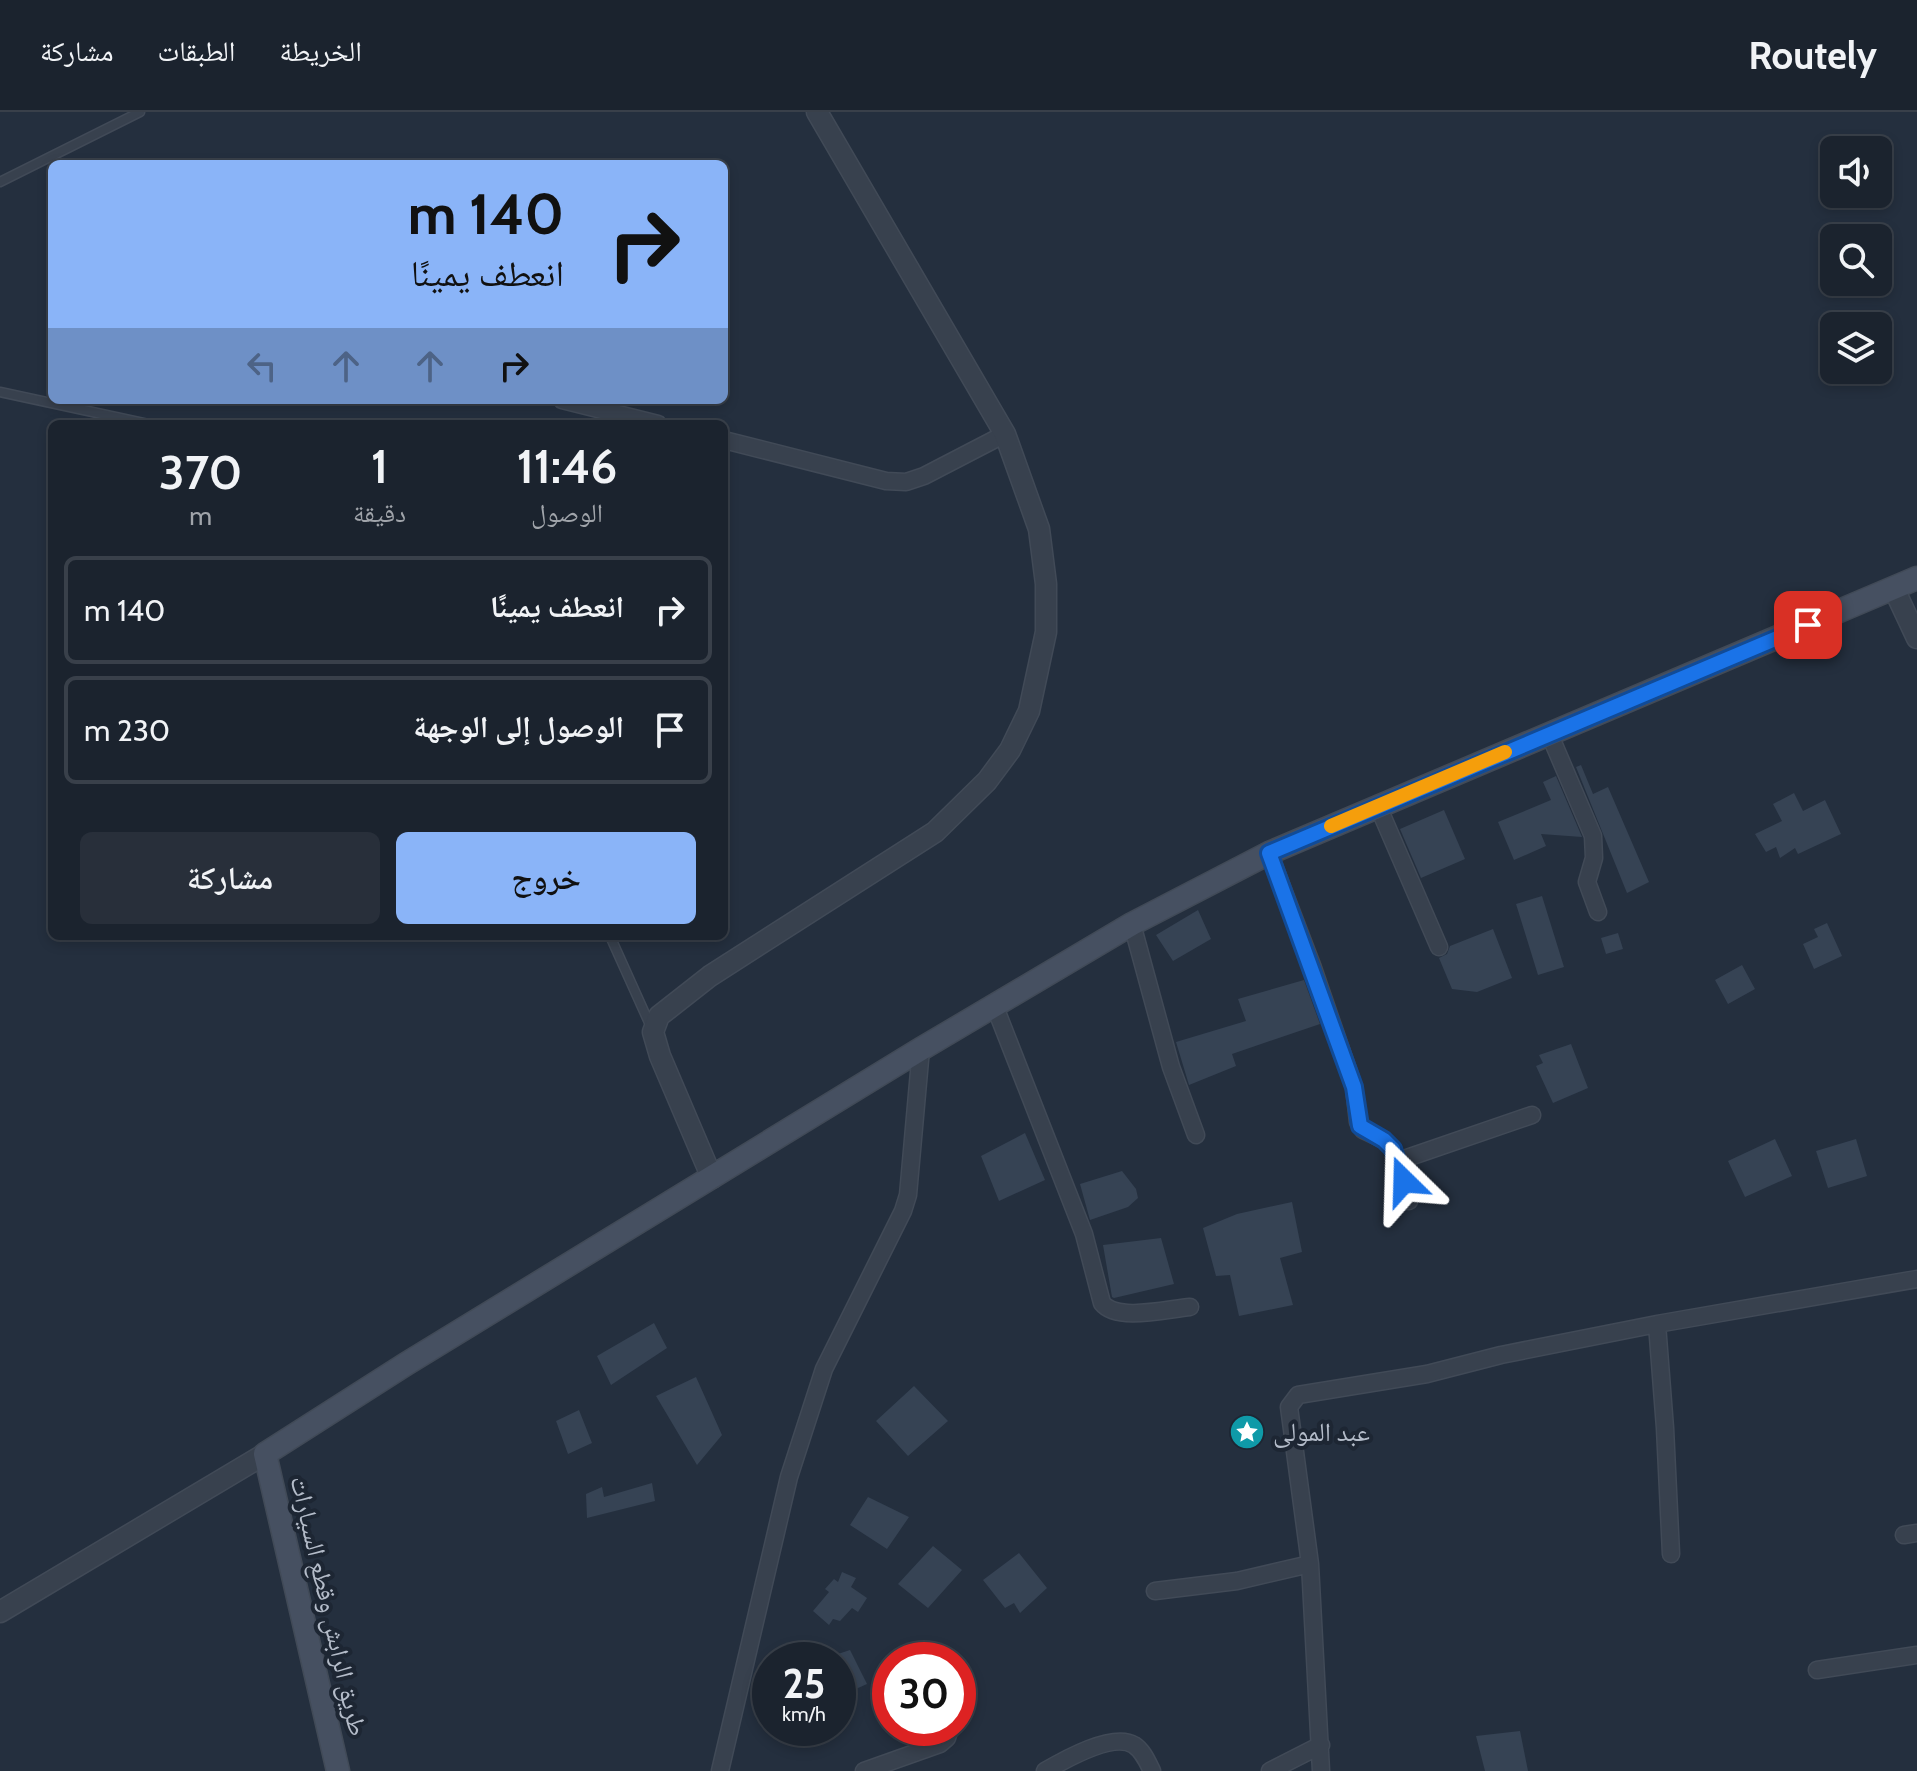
<!DOCTYPE html>
<html lang="ar">
<meta charset="utf-8">
<style>
body{margin:0;font-family:Cabin,"Noto Naskh Arabic",sans-serif;background:#282f3a;color:#f1f3f6;direction:rtl;height:100vh;display:flex;flex-direction:column;font-size:30px;white-space:nowrap}
*{box-sizing:border-box;margin:0}
p{font-size:26px;color:#a0a4aa}
.icon{flex:none;width:44px;height:44px;fill:none;stroke:currentColor;stroke-width:2;stroke-linecap:round;stroke-linejoin:round}
.map{position:relative;flex:1;overflow:hidden;direction:ltr}
.drawer{position:absolute;left:48px;top:308px;width:680px;height:520px;display:flex;flex-direction:column;background:#1b232e;border-radius:12px;box-shadow:0 4px 12px #0003,0 0 0 2px #39404a;direction:rtl}
.drawer>*{flex:none}
.banner{position:absolute;left:48px;top:48px;width:680px;height:244px;border-radius:12px;box-shadow:0 4px 12px #0003,0 0 0 2px #39404a;direction:rtl;background:#8ab4f8;color:#111;overflow:hidden}
.tools{position:absolute;left:1820px;top:24px;display:grid;gap:16px}
.tools a{display:grid;place-items:center;width:72px;height:72px;border-radius:12px;background:#1b232e;box-shadow:0 4px 12px #0003,0 0 0 2px #39404a;font-size:40px}
.speed{position:absolute;left:752px;top:1530px;display:flex;gap:16px;font-size:40px;font-weight:700;text-align:center}
.speed>*{display:grid;place-content:center;width:104px;height:104px;border-radius:50%;background:#1b232e;box-shadow:0 4px 12px #0003,0 0 0 2px #39404a;line-height:1}
.speed small{font-size:20px;font-weight:400}
.speed .limit{border:12px solid #d22;background:#fff;color:#111}
.pin{position:absolute;display:grid;place-items:center;width:68px;height:68px;color:#fff;margin:-34px;border-radius:16px;box-shadow:0 4px 12px #0006}
.me{position:absolute;width:88px;margin:-44px;rotate:338deg;stroke-linejoin:round;filter:drop-shadow(0 0 6px #0008)}
.turn{display:flex;align-items:center;gap:28px;height:168px;padding:0 32px;font-size:36px}
.turn .icon{width:104px;height:104px;stroke-width:2.5}
.turn b{display:block;font-size:56px;line-height:68px}
.lanes{display:flex;align-items:center;height:76px;padding:0 32px;background:#0003;justify-content:center;gap:40px;direction:ltr}
.lanes .off{opacity:.35}
.eta{display:flex;justify-content:space-evenly;align-items:center;height:136px;text-align:center}
.eta b{font-size:48px;font-weight:600;line-height:56px}
.action{display:flex;gap:16px;margin-top:auto;padding:16px 32px}
.action a{flex:1;height:92px;border-radius:12px;background:#8ab4f8;color:#111;font-size:32px;font-weight:600;line-height:92px;text-align:center}
.action a+a{background:#282f3a;color:#f1f3f6}
ul{padding:0;list-style:none}
li{display:flex;align-items:center;gap:24px;height:108px;margin:0 16px 12px;padding:0 16px;border:4px solid #39404a;border-radius:12px}
li div{flex:1}
li b{display:block;font-size:30px}
li em{font-style:normal}
header{display:flex;align-items:center;gap:48px;box-sizing:border-box;height:112px;padding:0 40px;background:#1b232e;border-bottom:2px solid #39404a}
header strong{font-size:38px}
nav{display:flex;gap:44px;margin-inline-start:auto;font-size:28px}
.map>svg:first-child{display:block}
.building{fill:#364354}
.lines{fill:none;stroke-linecap:round;stroke-linejoin:round}
.service-casing{stroke:#414a57;stroke-width:11}
.minor-casing{stroke:#414a57;stroke-width:19}
.tertiary-casing{stroke:#414a57;stroke-width:23}
.secondary-casing{stroke:#414a57;stroke-width:25}
.service{stroke:#38414e;stroke-width:8}
.minor{stroke:#38414e;stroke-width:16}
.tertiary{stroke:#38414e;stroke-width:20}
.secondary{stroke:#465061;stroke-width:22}
.route-casing{stroke:#114b97;stroke-width:20}
.route{stroke:#1a73e8;stroke-width:14}
.slow{stroke:#f59e0b;stroke-width:14}
.labels{text-anchor:middle;dominant-baseline:central;stroke-width:8;stroke-linejoin:round;paint-order:stroke}
.poi-label{font-size:26px;fill:#b4bcc9;stroke:#1d2633;text-anchor:start}
.street-label{font-size:26px;fill:#b4bcc9;stroke:#1d2633}
</style>
<header>
<strong>Routely</strong>
<nav><a>الخريطة</a><a>الطبقات</a><a>مشاركة</a></nav>
</header>
<div class="map">
<svg width="1917" height="1659" viewBox="0 0 1917 1659">
<rect width="100%" height="100%" fill="#242f3e"/>
<path class="building" d="M1581 653 1593 682 1608 675 1649 770 1627 781 1576 655Z
M1556 664 1582 725 1541 722 1546 734 1514 748 1498 710 1551 688 1543 670Z
M1794 681 1803 699 1825 688 1841 722 1798 742 1795 736 1780 746 1776 735 1766 740 1755 722 1782 709 1773 692Z
M1444 698 1465 747 1421 766 1400 717Z
M1542 784 1564 855 1538 863 1516 792Z
M1198 798 1211 827 1173 849 1156 823Z
M1827 811 1842 844 1814 857 1803 832 1818 825 1814 817Z
M1493 817 1512 866 1477 880 1452 877 1439 846 1447 842 1450 834Z
M1618 821 1623 837 1606 842 1601 826Z
M1742 853 1755 877 1728 892 1715 868Z
M1304 868 1320 912 1232 942 1236 954 1189 973 1176 930 1246 909 1238 887Z
M1571 932 1588 976 1553 991 1536 954 1543 951 1539 943Z
M1025 1021 1045 1068 999 1089 981 1044Z
M1775 1027 1792 1064 1745 1085 1728 1049Z
M1856 1027 1867 1064 1828 1076 1816 1039Z
M1122 1059 1136 1077 1138 1086 1128 1095 1090 1108 1080 1072Z
M1292 1090 1302 1140 1280 1146 1293 1193 1239 1204 1230 1163 1216 1164 1203 1116 1237 1102Z
M1161 1126 1174 1172 1114 1186 1112 1185 1103 1133Z
M654 1211 667 1236 611 1273 597 1244Z
M696 1265 722 1323 697 1353 656 1284Z
M914 1274 948 1309 908 1344 876 1309Z
M579 1298 592 1331 568 1342 556 1309Z
M652 1371 655 1389 587 1406 586 1382 602 1375 604 1385Z
M868 1385 909 1405 887 1437 850 1413Z
M933 1434 962 1458 928 1496 898 1472Z
M1019 1441 1047 1476 1020 1501 1014 1491 1005 1496 983 1468Z
M842 1460 856 1466 851 1475 867 1486 858 1500 852 1496 840 1509 833 1507 829 1513 813 1499 829 1480 825 1477 834 1467 838 1470Z
M850 1538 867 1572 838 1585V1542Z
M1520 1619 1528 1659H1485L1476 1624Z"/>
<g class="lines">
<g class="service-casing">
<path id="service" d="M0 70 140 0
M0 280 148 312
M610 824 651 915"/>
</g>
<g class="minor-casing">
<path id="minor" d="M562 288 658 312
M724 328 886 369 906 370 924 364 1005 322
M1549 621 1593 724 1594 746 1587 770 1598 800
M1378 694 1439 835
M1269 741 1313 856 1354 975 1358 1010 1363 1018 1384 1028 1393 1037 1409 1089
M1132 812 1171 955 1196 1023
M995 895 1084 1122 1102 1191C1117 1210 1167 1197 1190 1195
M1398 1049 1532 1003
M1657 1212 1665 1316 1671 1442
M1904 1423 1917 1421
M1155 1479 1237 1469 1310 1452
M1817 1558 1917 1543
M720 1659 789 1365 824 1257 903 1099 908 1083 921 937
M864 1659 940 1632 947 1626 950 1616
M1045 1659C1064 1648 1113 1620 1134 1633 1143 1639 1147 1649 1152 1659
M1270 1659 1321 1633
M1321 1659 1310 1452 1289 1295 1298 1283 1427 1262 1501 1243 1657 1212 1917 1167"/>
</g>
<g class="tertiary-casing">
<path id="tertiary" d="M1894 477 1917 526
M712 1066 660 944 653 920 659 904 710 864 935 720 987 669 1010 638 1029 599 1046 520V472L1039 417 1005 322 817 0
M0 1500 265 1342"/>
</g>
<g class="secondary-casing">
<path id="secondary" d="M338 1659 265 1342 406 1252 921 937 1132 812 1269 741 1917 466"/>
</g>
<use href="#service" class="service"/>
<use href="#minor" class="minor"/>
<use href="#tertiary" class="tertiary"/>
<use href="#secondary" class="secondary"/>
</g>
<g class="lines">
<g class="route-casing">
<path id="route" d="M1404 1069 1393 1037 1384 1028 1360 1014 1354 975 1269 741 1808 513"/>
</g>
<use href="#route" class="route"/>
<path class="slow" d="M1331 714 1505 640"/>
</g>
<defs>
<g id="sight-disc" transform="scale(1.8)"><circle r="9.5" fill="#0f9aa8" stroke="#1d2633"/><path d="M0-6L1.8-2.2L6-1.7L2.9 1.2L3.7 5.4L0 3.3L-3.7 5.4L-2.9 1.2L-6-1.7L-1.8-2.2Z" fill="#fff"/></g>
</defs>
<g fill-rule="evenodd">
<use href="#sight-disc" x="1247" y="1320"/>
</g>
<g class="labels">
<g class="poi-label">
<text x="1273" y="1320">عبد المولى</text>
</g>
<g class="street-label">
<text transform="translate(329 1494) rotate(77)">طريق الرابش وقطع السيارات</text>
</g>
</g>
</svg>
<div class="tools">
<a><svg class="icon" aria-label="sound" viewBox="0 0 24 24"><path d="M4 9h4l5-4v14l-5-4H4zM17 9q2 3 0 6"/></svg></a>
<a><svg class="icon" aria-label="search" viewBox="0 0 24 24"><circle cx="10" cy="10" r="6"/><path d="M15 15l6 6"/></svg></a>
<a><svg class="icon" aria-label="layers" viewBox="0 0 24 24"><path d="M12 4l9 5-9 5-9-5zM3 14l9 5 9-5"/></svg></a>
</div>
<div class="speed"><div>25<small>km/h</small></div><div class="limit">30</div></div>
<div class="pin" style="left:1808px;top:513px;background:#d93025"><svg class="icon" aria-label="arrive" viewBox="0 0 24 24"><path d="M6 21V4h12l-3 4 3 4H6"/></svg></div>
<svg class="me" style="left:1404px;top:1069px" viewBox="-20 -20 40 40"><path d="M0-17L14 15 0 8-14 15z" fill="#1a73e8" stroke="#fff" stroke-width="4"/></svg>
<div class="banner">
<div class="turn"><svg class="icon" aria-label="right" viewBox="0 0 24 24"><path d="M7 20v-9h11M14 6l5 5-5 5"/></svg><div><b>140 m</b>انعطف يمينًا</div></div>
<div class="lanes"><svg class="icon off" aria-label="left" viewBox="0 0 24 24"><path d="M17 20v-9H6M10 6l-5 5 5 5"/></svg><svg class="icon off" aria-label="ahead" viewBox="0 0 24 24"><path d="M12 20V5M6 11l6-6 6 6"/></svg><svg class="icon off" aria-label="ahead" viewBox="0 0 24 24"><path d="M12 20V5M6 11l6-6 6 6"/></svg><svg class="icon" aria-label="right" viewBox="0 0 24 24"><path d="M7 20v-9h11M14 6l5 5-5 5"/></svg></div>
</div>
<section class="drawer">
<div class="eta">
<div><b>11:46</b><p>الوصول</p></div>
<div><b>1</b><p>دقيقة</p></div>
<div><b>370</b><p>m</p></div>
</div>
<ul>
<li><svg class="icon" aria-label="right" viewBox="0 0 24 24"><path d="M7 20v-9h11M14 6l5 5-5 5"/></svg><div><b>انعطف يمينًا</b></div><em>140 m</em></li>
<li><svg class="icon" aria-label="arrive" viewBox="0 0 24 24"><path d="M6 21V4h12l-3 4 3 4H6"/></svg><div><b>الوصول إلى الوجهة</b></div><em>230 m</em></li>
</ul>
<div class="action"><a>خروج</a><a>مشاركة</a></div>
</section>
</div>
